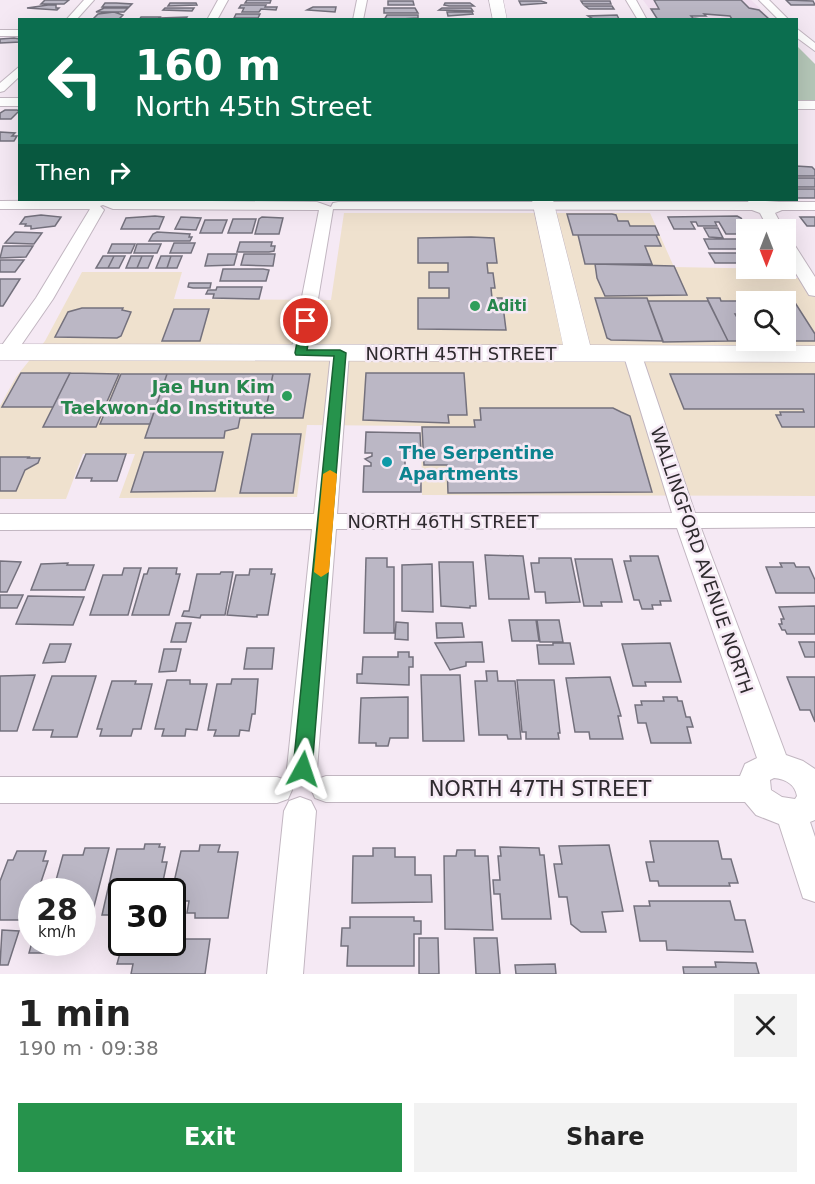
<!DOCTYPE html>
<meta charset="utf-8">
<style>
body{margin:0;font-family:"DejaVu Sans",sans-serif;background:#f2f2f2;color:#222;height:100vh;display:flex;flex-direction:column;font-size:22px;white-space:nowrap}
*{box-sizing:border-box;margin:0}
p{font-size:20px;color:#767676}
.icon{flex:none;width:33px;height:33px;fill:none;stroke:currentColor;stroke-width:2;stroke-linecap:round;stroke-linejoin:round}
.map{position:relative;height:974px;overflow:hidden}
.drawer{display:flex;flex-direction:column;background:#fff;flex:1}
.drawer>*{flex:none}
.banner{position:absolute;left:18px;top:18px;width:780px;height:183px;border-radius:0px;box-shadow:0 6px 24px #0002;background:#0b6e4f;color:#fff;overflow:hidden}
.needle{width:39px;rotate:180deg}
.buttons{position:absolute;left:736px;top:219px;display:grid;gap:12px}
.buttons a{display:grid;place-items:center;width:60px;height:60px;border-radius:0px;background:#fff;box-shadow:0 6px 24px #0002;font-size:30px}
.speed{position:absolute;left:18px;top:878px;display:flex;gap:12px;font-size:30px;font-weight:700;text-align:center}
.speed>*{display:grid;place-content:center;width:78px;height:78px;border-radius:50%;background:#fff;box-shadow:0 6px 24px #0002;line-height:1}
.speed small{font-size:15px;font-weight:400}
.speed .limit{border:3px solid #111;border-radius:9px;background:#fff;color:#111}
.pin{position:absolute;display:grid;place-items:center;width:51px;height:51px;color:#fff;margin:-26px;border:3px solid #fff;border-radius:50%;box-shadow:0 2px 6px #0007}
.me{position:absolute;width:66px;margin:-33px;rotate:5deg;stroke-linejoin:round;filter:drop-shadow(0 0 4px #0008)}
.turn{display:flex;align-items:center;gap:21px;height:126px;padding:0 18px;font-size:27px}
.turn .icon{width:78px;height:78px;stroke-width:2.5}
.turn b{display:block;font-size:42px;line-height:51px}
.then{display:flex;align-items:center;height:57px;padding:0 18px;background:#0003;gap:12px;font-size:22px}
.round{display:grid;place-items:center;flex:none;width:63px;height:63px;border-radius:0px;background:#f2f2f2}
.summary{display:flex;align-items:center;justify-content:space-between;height:102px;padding:0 18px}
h1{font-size:36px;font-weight:700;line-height:45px}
.action{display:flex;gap:12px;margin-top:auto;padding:12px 18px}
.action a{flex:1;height:69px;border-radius:0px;background:#26934c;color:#fff;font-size:24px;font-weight:700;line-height:69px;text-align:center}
.action a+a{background:#f2f2f2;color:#222}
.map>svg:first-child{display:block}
.commercial{fill:#efe1ce;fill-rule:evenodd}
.built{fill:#f0deef}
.green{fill:#b5c7b8}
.building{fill:#bbb7c5;stroke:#74717d;stroke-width:1.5;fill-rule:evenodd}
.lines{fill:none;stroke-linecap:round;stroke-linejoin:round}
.street-casing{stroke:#c2b6c1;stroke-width:2}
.secondary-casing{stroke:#c2b6c1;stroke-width:1}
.street{fill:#fff;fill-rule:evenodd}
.secondary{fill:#fff;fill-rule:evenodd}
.route{fill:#26934c;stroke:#196031;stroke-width:1.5}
.slow{fill:#f59e0b}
.leisure-dot{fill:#2e9e5b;stroke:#f5e9f4;stroke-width:2}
.culture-dot{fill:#0f9aa8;stroke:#f5e9f4;stroke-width:2}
.labels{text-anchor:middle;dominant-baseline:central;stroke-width:5;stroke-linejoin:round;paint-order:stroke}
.far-leisure-label{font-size:15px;font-weight:bold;fill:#27864d;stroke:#f5e9f4;text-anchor:start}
.street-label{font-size:18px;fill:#2e2a2e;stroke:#f5e9f4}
.leisure-label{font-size:18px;font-weight:bold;fill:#27864d;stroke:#f5e9f4;text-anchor:end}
.culture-label{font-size:18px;font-weight:bold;fill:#0d838f;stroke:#f5e9f4;text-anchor:start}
.near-street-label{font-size:21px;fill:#2e2a2e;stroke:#f5e9f4}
</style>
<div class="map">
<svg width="815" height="974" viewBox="0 0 815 974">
<rect width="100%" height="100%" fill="#f5e9f4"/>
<path class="commercial" d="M344 213H650L674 267 777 269 783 278H815V496L422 495 421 426 307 425 297 497 119 498 135 454H83L66 499H0V406L16 377 45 341 82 272H182L174 299 331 300ZM747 302H786V340H747Z"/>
<path class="built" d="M643 0H751L771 19H657Z"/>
<path class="green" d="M797 46 815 64V101H797Z"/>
<path class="building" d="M45 0H69L64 4H41Z
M247 0H271L270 3H245Z
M654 0H741L749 8 759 10 769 19H732L730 16 704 14 706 16H691L693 18 710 20H658L651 9H659Z
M786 0 813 1 815 5H791Z
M388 1H413L414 5H388Z
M519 1H541L547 3 521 5Z
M581 1H610L611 4H583Z
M105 3H116L132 4 129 7H102Z
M170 3H196L197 5 168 6Z
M445 3H470L474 6H449L444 5Z
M48 5H56V8H59L57 10 27 8Z
M241 5H266L265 7H277L276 10 261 9 259 12H242L244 8H239Z
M585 6H612L614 9H589Z
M313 7H336L335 12 307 10Z
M104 8H128L124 12H96Z
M165 8H194L192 11 163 10Z
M384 8H415L418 13H384Z
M442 8H471L473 11 439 10Z
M114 12 123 15 118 20H92L98 14Z
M447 12H472L473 14 448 16Z
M236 14H260L258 18H234Z
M387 15H418V18L384 20Z
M617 15 619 19H593L588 16Z
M141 17H160L159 18 187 17 185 20H139Z
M14 38 20 39V42L0 43V39Z
M5 110H17L19 111 11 119H0V113Z
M0 132 15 133 12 136H17L14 141H0Z
M796 166 812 167 815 170V176H796Z
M796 178H815V187H796Z
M796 189H815V198H797Z
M567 214H612L616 215 618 221H628L630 226H655L659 235H573Z
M41 215 61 217 55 226 31 229V226H25L26 224H20L25 217Z
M155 216 164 217 159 229H121L126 218Z
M737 216 741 218 749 230 747 234H726L719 222H715L717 226H698L696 222H691L695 229H674L668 217Z
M181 217 201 218 196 230 175 229Z
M262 217 283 218 279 234H255L259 219Z
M800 217H815V226H807Z
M233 219H256L252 233H228Z
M205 220H227L222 233H200Z
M704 228H718L723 238 709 237Z
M15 232 42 233 34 244 5 243Z
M157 232 190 234 189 237H192L190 241H149L153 234Z
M578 235H656L661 246H645L652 264H585Z
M471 237 494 238 497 263H487L488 273H493L495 288H491L492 298H502L506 330 418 329V298H449V288H429V272H448V263H418V238Z
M704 239H742L747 244V249H709Z
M240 242H272L271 246H275L274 251 269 252H237Z
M174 243H195L191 253H170Z
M112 244H135L131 253H108Z
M137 244H161L157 253H134Z
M3 246H33L26 257 0 258Z
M709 253H747V263H715Z
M208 254H237L234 265 205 266Z
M244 254H275L273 266 241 265Z
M103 256H114L108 268H96Z
M114 256H125L119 268H108Z
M131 256H142L137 268H126Z
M142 256H153L148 268H137Z
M161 256H171L167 268H156Z
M171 256H182L177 268H167Z
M0 260H24L15 272H0Z
M595 264 674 266 687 295 605 296 597 278Z
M223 269H263L269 270 266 281H220Z
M0 279H20L3 306H0Z
M189 283H211L210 288H193L188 287Z
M217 287H262L259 299 213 298 214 294H206L208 290H216Z
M595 298H647L663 341 611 340 607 338Z
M707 298H720L721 301H794L815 334V341H728ZM747 302H786V340H747V320L738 319 735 314H747Z
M648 301H708L728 341 663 342Z
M82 308H123L122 310 131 312 121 336 117 338 55 337 68 312Z
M174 309H209L200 341H162Z
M21 373H70L53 407H2Z
M70 373 119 374 96 427H43Z
M366 373H464L467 415H448L449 423 363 420Z
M121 374H167L150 424H100Z
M167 374H273L264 418H240L238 428 225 431 224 438H145Z
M273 374H310L303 418H264Z
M670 374H815V427H782L776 415H781L780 412H804L803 409H684Z
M480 408H613L621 412 630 416 652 492 448 493 447 465H424L422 427H475L474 420H481Z
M366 432 420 433 421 451H405V471H421V492H363L364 466H371V463L365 459 372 456V453H365Z
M252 434H301L293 493H240Z
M144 452H223L215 491 131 492Z
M86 454H126L117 481H91L92 478H76Z
M0 457H29L28 458H40L38 463 25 470 16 491H0Z
M485 555 523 556 529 599H489Z
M630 556H658L671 601H660L661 605H652L653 609H642L639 600H634L624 561H631Z
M366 558H387V567H394V633H364Z
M539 558H571L580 602 546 603 545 592H535L531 563H539Z
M575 559H612L622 602H601L602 606H584Z
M0 561 21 562 7 592H0Z
M439 562H473L476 606H470V608L441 606Z
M68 563 67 565H94L85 590H31L41 564Z
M780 563H794L796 567H809L815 580V593H776L766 567H782Z
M432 564 433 612 402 611V565Z
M124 568H141L128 615H90L103 575H122Z
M149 568H177L176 574H180L169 615H132L144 574H147Z
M250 569H272L271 574H275L268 615H257V617L227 615 236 575H249Z
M221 572H233L225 615H201L200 618 182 616 184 611H189L197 574H220Z
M0 595H23L17 608H0Z
M28 596 84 597 73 625 16 624Z
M815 606V634H787L785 630H782L779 624H782L781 619H784L779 607Z
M509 620H536L539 641H512Z
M537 620H559L563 642H540Z
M396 622 408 623V640L395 639Z
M176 623H191L186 642H171Z
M436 623H462L464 637 437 638Z
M482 642 484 662H466V666L450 670 435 643Z
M799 642H815V657H805Z
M553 643H570L574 664H539L537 645H553Z
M670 643 681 682H645L646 686H633L622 644Z
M50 644H71L65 662 43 663Z
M247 648H274L272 669H244Z
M164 649H181L176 671 159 672Z
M398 652H409V657H413V667H409V685L357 683V674H362L363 657H398Z
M486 671H497L498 681H515L521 739H508L507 735H479L475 681H487Z
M35 675 17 731H0V676Z
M421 675H460L464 741H423Z
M52 676H96L77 737H51L53 730H33Z
M610 677 621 716H618L623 739H590L589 732H575L566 678Z
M787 677H815V722L810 710H800Z
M232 679H258L255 714H252L249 731 240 730 239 736H214L216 730H208L217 684H231Z
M167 680H190V684H207L197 730 186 729 185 736H162L164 729H155Z
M517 680H554L560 733H558L559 739H526V732H522Z
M112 681H136L135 684H152L141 729H133L131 736H100L102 729H97Z
M408 697V738H390L388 746H376V743H359L361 698Z
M663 697H677L678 701H682L686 717H690L693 727H687L691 743H651L646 723H638L635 705H642L641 701H664Z
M650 841H718L722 859H731L738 883H729L730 886H659L658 881H650L646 862H654Z
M145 844H160L159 847H165L162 862H167L161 891H122V915H102L117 849H144Z
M200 845H220L218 852H238L228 918H195V913H187L189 901H172V891L181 851H199Z
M609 845 623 911 602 912 606 932H581L571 924 567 897H559L554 864H562L559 846Z
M500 847 539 848 540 855H544L551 919H502L500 894H494L493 880H500L498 856H501Z
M85 848H109L89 926H82V891H53L63 855H83Z
M373 848H395V857H415V875H431L432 902 352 903 353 856H373Z
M457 850H475V856H488L493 930 445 929 444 856H456Z
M17 851H46L43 861H48L38 891H32L29 920H0V881L8 860H13Z
M649 901H730L735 920H745L753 952 667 950 666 941H640L634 906H650Z
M350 917H414V921H421V934H414V966H347L348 946H341L342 928H350Z
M2 930 19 931 8 965H0Z
M419 938H438L439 974H419Z
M474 938H497L500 974H476Z
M172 939H210L205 974H131L133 964H117L123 942H172Z
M32 942H55L52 953H29Z
M715 962 756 963 759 974H684L683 967H716Z
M555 964 556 974H516L515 965Z"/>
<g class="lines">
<g class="street-casing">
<path id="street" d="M84 0H94L76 20H66Z
M218 0H228L217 20H207Z
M357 0H367L363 20H353Z
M626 0H636L647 20H638Z
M759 0H769L789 20H779Z
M796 28 815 43V51L796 37Z
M0 30H20V36H0Z
M20 66V76L4 91 0 92V83Z
M0 98H20V106H0Z
M796 101H815V109H796Z
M118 200 317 202 331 207 333 203 338 202H748L749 200 779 202H815V210H782L775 213 784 230H769L760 213 752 210 333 209 309 353 307 357H293L291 353 319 210 113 209 103 205 100 206 104 210 53 299 13 357H0V348L36 298 90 209H0V201Z
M786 239 792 241 815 277V296L809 295 786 257Z
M340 347 347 349 349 353 337 514 672 513 623 353 625 349H639L641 353 695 513H815V527L701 528 786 755 803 761 815 769V820L810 822 815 837V902L803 898 779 824 756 815 745 802H326L315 798 311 789 315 780 326 776H740L745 764 757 758 677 528 336 529 317 769 313 778 302 782 291 778 287 769 312 529 0 530V514H314L331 353 333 349ZM774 778C785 779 795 784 797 796L795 799 782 797 771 790 770 780Z
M0 777H277L288 781 292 790 288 799 277 803H0Z
M300 797 311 801 316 811 303 974H267L284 811 289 801Z"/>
</g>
<g class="secondary-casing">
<path id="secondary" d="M489 0H503L507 20H493Z
M532 200H553L590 345 815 346V362L0 360V344L563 345Z"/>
</g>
<use href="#street" class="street"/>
<use href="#secondary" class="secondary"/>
</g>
<path class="route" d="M306 317 312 321 307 350H340L346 353 312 769 309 775 303 777 296 775 293 769 334 356 296 355 295 353 301 321Z"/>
<path class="slow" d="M330 470 337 474 329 572 321 577 314 572 323 474Z"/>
<g class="leisure-dot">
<circle cx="475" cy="306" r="6"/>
<circle cx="287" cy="396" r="6"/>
</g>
<circle class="culture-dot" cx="387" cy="462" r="6"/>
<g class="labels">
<g class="far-leisure-label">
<text x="487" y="306">Aditi</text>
</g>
<g class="street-label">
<text x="461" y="353">NORTH 45TH STREET</text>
<text x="443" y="521">NORTH 46TH STREET</text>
<text transform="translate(702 560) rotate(71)">WALLINGFORD AVENUE NORTH</text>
</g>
<g class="leisure-label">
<text x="275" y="386">Jae Hun Kim<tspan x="275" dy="21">Taekwon-do Institute</tspan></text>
</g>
<g class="culture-label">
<text x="399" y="452">The Serpentine<tspan x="399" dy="21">Apartments</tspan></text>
</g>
<g class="near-street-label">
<text x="540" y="789">NORTH 47TH STREET</text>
</g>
</g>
</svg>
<div class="buttons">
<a><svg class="needle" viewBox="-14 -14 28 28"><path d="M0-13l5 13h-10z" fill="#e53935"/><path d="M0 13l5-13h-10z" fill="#767676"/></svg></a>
<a><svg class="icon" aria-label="search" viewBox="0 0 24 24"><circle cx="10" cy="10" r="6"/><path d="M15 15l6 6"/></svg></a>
</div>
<div class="speed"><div>28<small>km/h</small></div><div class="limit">30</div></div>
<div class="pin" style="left:306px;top:321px;background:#d93025"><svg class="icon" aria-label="arrive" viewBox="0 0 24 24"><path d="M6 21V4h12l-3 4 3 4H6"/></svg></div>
<svg class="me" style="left:303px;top:769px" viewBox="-20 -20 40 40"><path d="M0-17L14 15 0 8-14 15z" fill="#26934c" stroke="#fff" stroke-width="4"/></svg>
<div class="banner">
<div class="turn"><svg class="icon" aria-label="left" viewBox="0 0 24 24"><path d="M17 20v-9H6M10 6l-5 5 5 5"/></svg><div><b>160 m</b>North 45th Street</div></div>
<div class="then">Then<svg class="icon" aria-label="right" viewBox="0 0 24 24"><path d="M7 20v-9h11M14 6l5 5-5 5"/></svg></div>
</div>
</div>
<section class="drawer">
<div class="summary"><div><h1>1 min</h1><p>190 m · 09:38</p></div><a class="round"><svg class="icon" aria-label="close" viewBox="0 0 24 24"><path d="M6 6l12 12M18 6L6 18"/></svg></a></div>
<div class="action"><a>Exit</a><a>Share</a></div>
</section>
